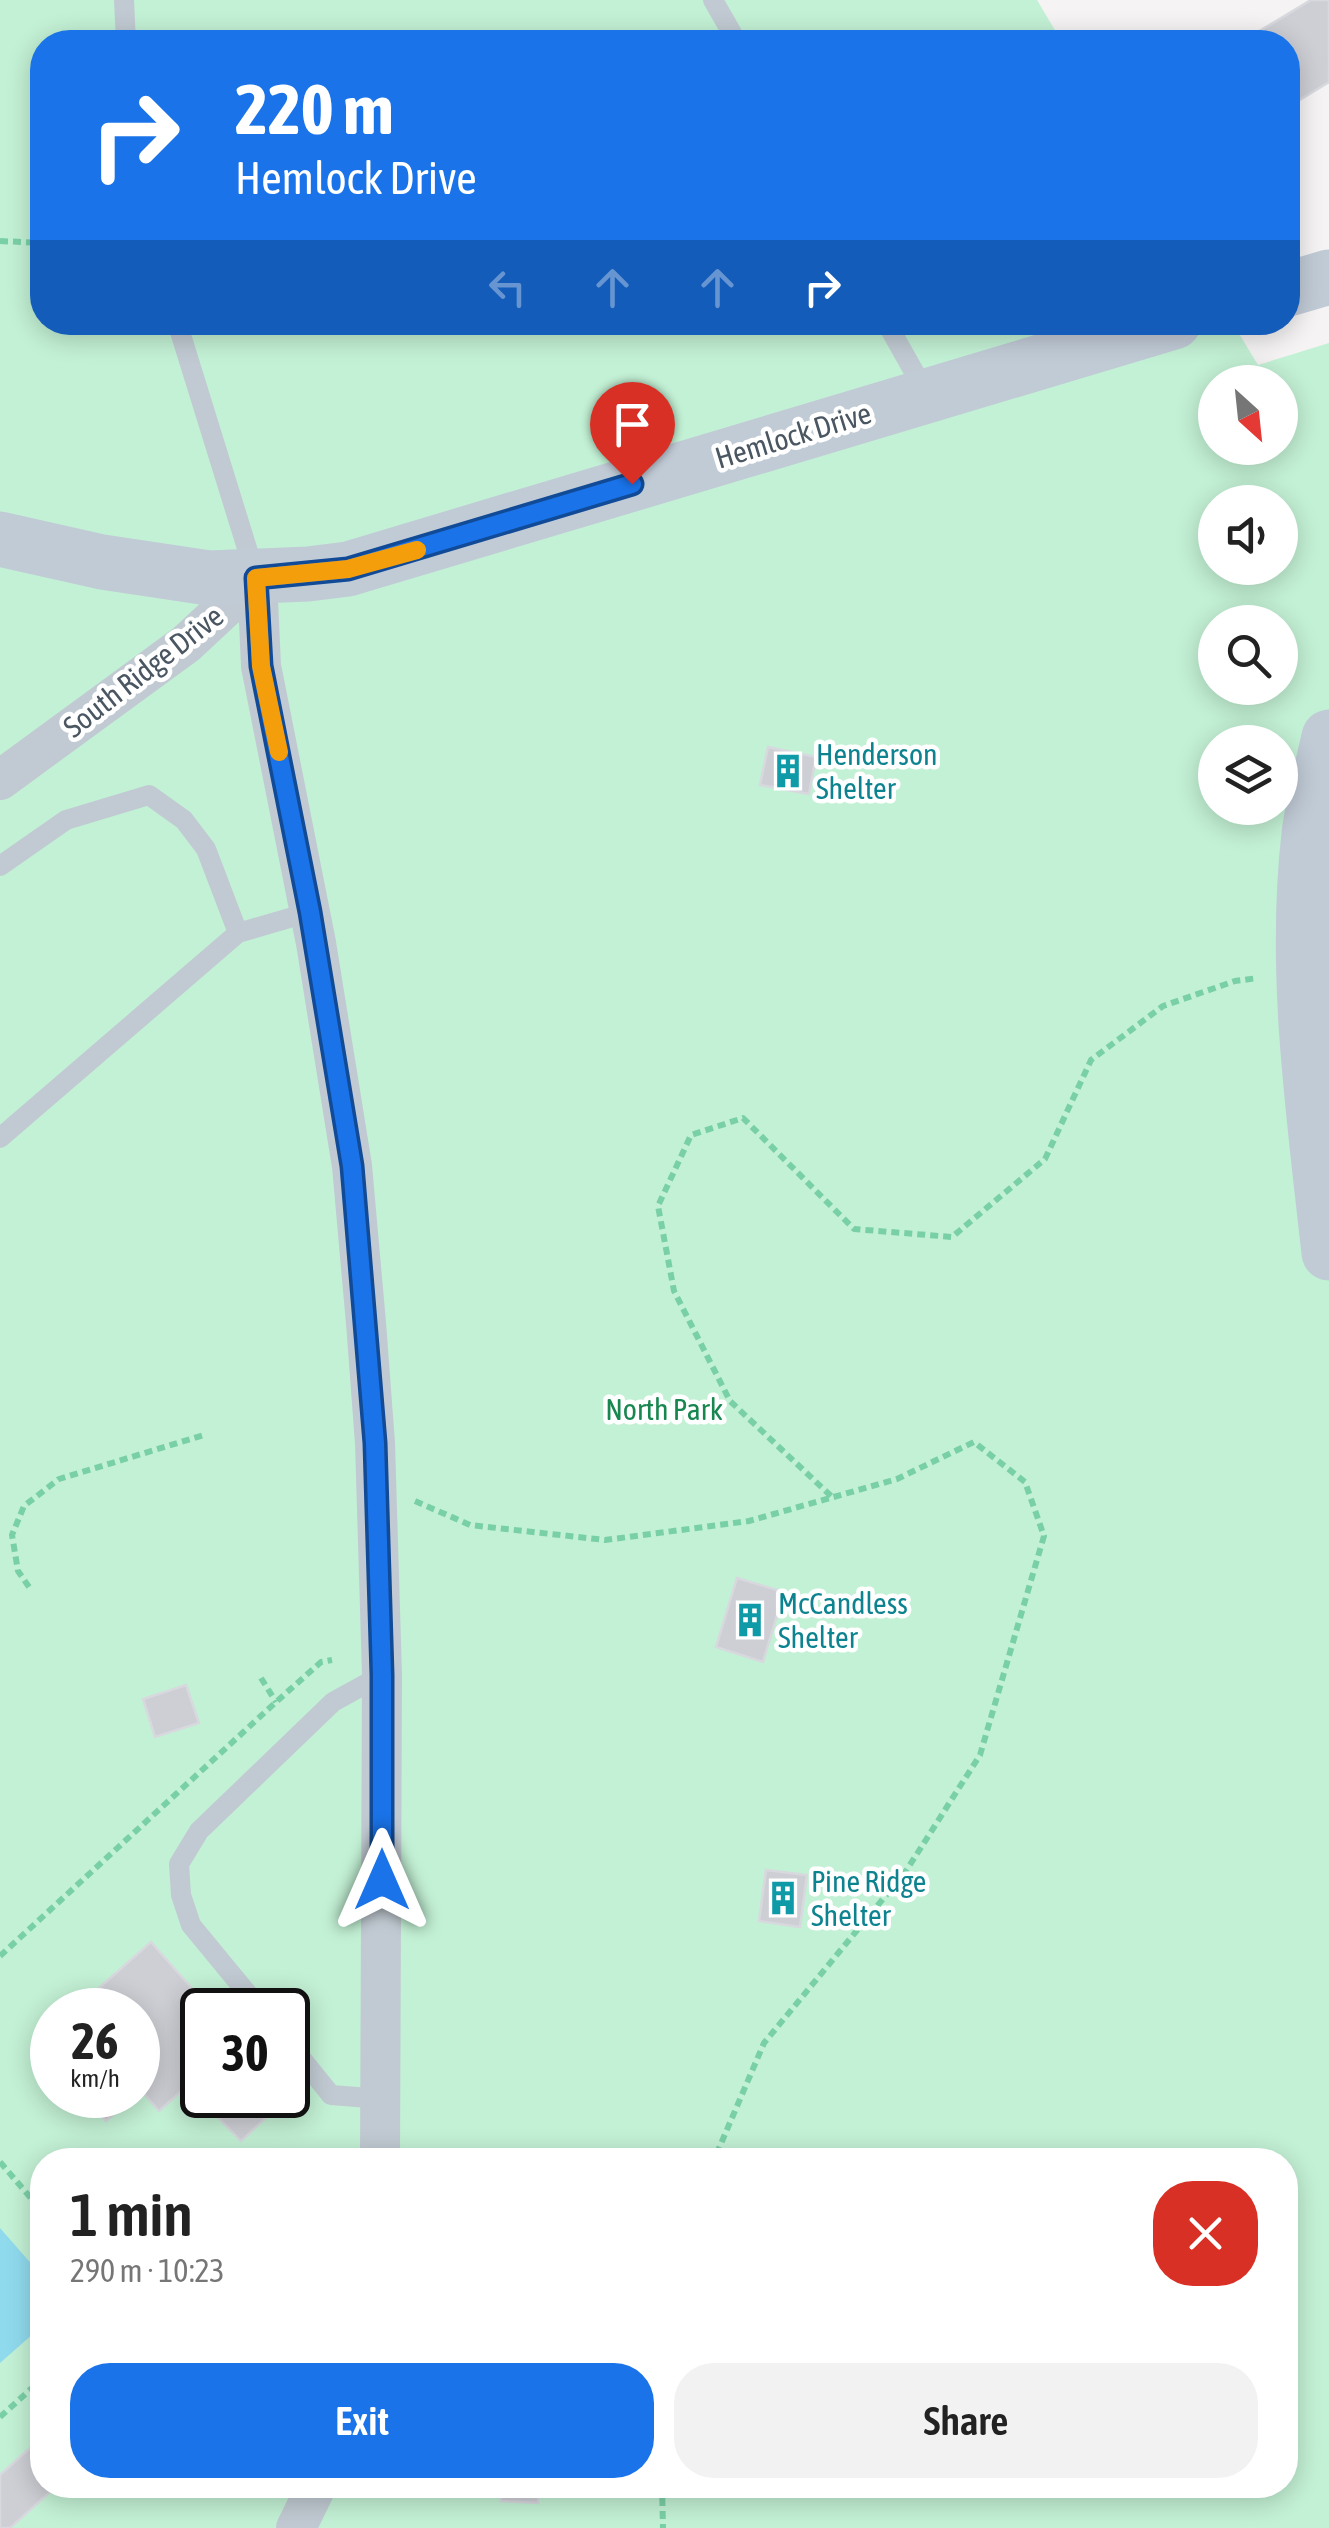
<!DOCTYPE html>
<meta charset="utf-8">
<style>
body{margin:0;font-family:"Asap Condensed",sans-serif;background:#f2f2f2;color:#222;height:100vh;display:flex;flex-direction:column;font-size:38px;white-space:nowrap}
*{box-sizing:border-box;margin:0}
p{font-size:32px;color:#767676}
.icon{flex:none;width:55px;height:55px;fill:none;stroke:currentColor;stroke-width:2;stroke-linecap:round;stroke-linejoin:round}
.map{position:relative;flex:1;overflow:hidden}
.side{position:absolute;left:30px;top:2148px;width:1268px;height:350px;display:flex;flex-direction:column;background:#fff;border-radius:40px;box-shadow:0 5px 25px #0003}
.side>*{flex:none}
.top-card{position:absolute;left:30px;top:30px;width:1270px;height:305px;border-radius:40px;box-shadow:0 5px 25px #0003;background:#1a73e8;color:#fff;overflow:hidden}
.needle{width:65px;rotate:153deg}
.buttons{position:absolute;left:1198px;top:365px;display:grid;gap:20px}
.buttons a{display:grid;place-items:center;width:100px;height:100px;border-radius:50%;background:#fff;box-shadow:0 5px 25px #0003;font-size:50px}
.speed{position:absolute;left:30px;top:1988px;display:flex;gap:20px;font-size:50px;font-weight:700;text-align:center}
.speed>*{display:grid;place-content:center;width:130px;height:130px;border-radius:50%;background:#fff;box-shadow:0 5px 25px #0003;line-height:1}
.speed small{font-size:25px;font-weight:400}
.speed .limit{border:5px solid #111;border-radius:15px;background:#fff;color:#111}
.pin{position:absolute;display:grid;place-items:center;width:85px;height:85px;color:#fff;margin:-102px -42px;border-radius:50% 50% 50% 0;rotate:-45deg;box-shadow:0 0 10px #0007}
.pin .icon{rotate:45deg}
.me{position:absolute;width:110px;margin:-55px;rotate:0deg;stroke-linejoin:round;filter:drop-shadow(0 0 8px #0008)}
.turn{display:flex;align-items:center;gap:35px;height:210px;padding:0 40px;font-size:45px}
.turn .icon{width:130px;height:130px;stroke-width:2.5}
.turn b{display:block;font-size:70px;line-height:85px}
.lanes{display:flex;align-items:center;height:95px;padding:0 40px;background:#0003;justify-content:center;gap:50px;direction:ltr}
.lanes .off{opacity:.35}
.round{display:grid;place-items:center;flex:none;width:105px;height:105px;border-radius:40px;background:#f2f2f2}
.headline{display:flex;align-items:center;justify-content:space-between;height:170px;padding:0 40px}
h1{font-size:60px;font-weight:600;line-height:75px}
.button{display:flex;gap:20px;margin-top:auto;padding:20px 40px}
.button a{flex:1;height:115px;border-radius:40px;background:#1a73e8;color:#fff;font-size:40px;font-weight:600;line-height:115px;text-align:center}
.button a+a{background:#f2f2f2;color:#222}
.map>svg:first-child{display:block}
.green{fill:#c3f1d5;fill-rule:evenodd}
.water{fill:#90daee}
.building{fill:#cdcfd5;stroke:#d7d9de;stroke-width:2.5}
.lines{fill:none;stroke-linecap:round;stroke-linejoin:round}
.path{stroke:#7ad0a6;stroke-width:6;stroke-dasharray:8 5;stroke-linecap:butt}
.lane{stroke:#c1cad2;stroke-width:20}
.street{stroke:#c1cad2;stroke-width:40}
.secondary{stroke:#c1cbd6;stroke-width:55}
.route-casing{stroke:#114b97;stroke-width:25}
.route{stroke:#1a73e8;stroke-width:18}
.slow{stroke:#f59e0b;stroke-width:18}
.labels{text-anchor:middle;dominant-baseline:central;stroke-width:9;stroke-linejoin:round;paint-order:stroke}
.street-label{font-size:30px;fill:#4a5661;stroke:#fff}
.culture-label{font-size:30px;fill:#0d838f;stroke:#fff;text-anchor:start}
.park-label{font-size:30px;fill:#17864f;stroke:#fff}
</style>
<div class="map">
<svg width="1329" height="2528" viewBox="0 0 1329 2528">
<rect width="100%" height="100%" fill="#f5f3f3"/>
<path class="green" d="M0 0H1037L1062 42H42V322H1232L1258 365 1329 343V2528H0ZM1215 382H1280V448H1215ZM1215 502H1280V568H1215ZM1215 622H1280V688H1215ZM1215 742H1280V808H1215ZM52 2010H138V2095H52ZM202 2010H288V2095H202ZM42 2160H1285V2485H42Z"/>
<path class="water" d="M0 2228 42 2276V2326L0 2363Z"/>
<path class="building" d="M1311 0H1329V82L1288 107V42H1244L1243 41Z
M768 747 816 757 809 794 760 785Z
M737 1578 784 1592 763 1662 716 1647Z
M186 1685 199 1723 155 1737 143 1699Z
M766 1870 807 1875 800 1927 759 1921Z
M151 1942 211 2010H202V2073L159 2111 141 2090 138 2093V2010H74Z
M83 2095H136L106 2121Z
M213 2095H282L286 2099 241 2141 204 2103Z
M42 2437V2485H58L10 2528H0V2475Z
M502 2485H539L538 2503 501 2501Z"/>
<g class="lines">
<path class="path" d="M0 241 42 243
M831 1496 730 1401 674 1291 658 1206 691 1135 743 1118 854 1229 952 1237 1045 1159 1091 1060 1163 1006 1235 981 1258 978
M415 1501 470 1525 605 1540 749 1521 897 1479 974 1442 1025 1482 1044 1536 980 1755 906 1871 764 2043 714 2160
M29 1587 18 1571 12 1535 24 1506 59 1479 204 1435
M261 1678 276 1702
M0 1956 276 1702 321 1662 332 1660
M0 2162 42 2211
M0 2417 42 2379
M662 2485 663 2528"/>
<path class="lane" d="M124 0 126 42
M713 0 737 42
M177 322 255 574
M886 322 926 393
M0 866 66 820 149 795 184 820 206 849 238 933
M0 1138 238 933 310 912
M261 2010 191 1925 181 1895 179 1864 199 1831 333 1702 382 1675
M288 2042 331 2095 382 2099"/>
<path class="street" d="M257 578 261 666 316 943 352 1166 366 1323 375 1443 382 1675 380 2160
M0 780 186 644 257 578
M296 2528 317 2485"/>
<path class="secondary" d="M1288 289 1329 277
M0 539 102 562 209 578 308 574 348 569 1174 322
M1329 737C1322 769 1313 802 1309 834 1293 974 1314 1114 1329 1253"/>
</g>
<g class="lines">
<g class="route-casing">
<path id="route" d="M382 1880V1675L375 1443 352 1166 310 912 261 666 256 578 348 569 632 484"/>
</g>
<use href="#route" class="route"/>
<path class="slow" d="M279 752 261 666 256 578 348 569 417 550"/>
</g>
<defs>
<g id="building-bare" transform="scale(2.7)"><path d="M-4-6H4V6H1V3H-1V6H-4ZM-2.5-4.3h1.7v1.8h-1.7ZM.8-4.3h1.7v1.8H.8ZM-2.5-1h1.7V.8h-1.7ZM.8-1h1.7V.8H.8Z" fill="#0f9aa8" stroke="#fff" stroke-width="2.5" paint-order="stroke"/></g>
</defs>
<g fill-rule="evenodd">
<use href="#building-bare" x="788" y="771"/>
<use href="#building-bare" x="750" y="1620"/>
<use href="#building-bare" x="783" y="1898"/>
</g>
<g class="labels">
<g class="street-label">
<text transform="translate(793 435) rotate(-17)">Hemlock Drive</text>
<text transform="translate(143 671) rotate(-38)">South Ridge Drive</text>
</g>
<g class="culture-label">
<text x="816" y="754">Henderson<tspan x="816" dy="34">Shelter</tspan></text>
<text x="778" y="1603">McCandless<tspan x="778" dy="34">Shelter</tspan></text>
<text x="811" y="1881">Pine Ridge<tspan x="811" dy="34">Shelter</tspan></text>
</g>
<g class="park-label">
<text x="664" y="1409">North Park</text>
</g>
</g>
</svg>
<div class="buttons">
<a><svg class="needle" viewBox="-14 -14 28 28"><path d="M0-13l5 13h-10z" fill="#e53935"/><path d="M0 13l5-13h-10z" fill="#767676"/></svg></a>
<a><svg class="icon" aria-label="sound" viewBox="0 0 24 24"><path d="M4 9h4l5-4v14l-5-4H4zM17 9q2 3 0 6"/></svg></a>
<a><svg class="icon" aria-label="search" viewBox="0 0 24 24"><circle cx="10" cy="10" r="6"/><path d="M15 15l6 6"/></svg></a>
<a><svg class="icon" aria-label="layers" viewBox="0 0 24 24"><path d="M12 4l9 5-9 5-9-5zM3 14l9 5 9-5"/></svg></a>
</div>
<div class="speed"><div>26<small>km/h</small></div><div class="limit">30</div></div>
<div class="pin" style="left:632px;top:484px;background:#d93025"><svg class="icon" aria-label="arrive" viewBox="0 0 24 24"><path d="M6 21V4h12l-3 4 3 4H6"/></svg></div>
<svg class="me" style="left:382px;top:1880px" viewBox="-20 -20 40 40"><path d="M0-17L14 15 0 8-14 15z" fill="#1a73e8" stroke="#fff" stroke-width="4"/></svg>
<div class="top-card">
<div class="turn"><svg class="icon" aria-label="right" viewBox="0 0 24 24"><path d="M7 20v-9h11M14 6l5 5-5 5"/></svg><div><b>220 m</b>Hemlock Drive</div></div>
<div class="lanes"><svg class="icon off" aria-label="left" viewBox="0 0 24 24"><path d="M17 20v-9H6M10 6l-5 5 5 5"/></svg><svg class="icon off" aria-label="ahead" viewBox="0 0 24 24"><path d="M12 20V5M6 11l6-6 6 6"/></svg><svg class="icon off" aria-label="ahead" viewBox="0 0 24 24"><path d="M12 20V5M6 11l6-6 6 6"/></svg><svg class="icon" aria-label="right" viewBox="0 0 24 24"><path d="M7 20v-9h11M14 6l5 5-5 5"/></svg></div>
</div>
<section class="side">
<div class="headline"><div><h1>1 min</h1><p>290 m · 10:23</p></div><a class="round" style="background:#d93025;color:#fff"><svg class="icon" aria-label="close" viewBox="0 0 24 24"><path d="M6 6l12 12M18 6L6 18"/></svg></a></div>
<div class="button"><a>Exit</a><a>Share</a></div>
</section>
</div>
